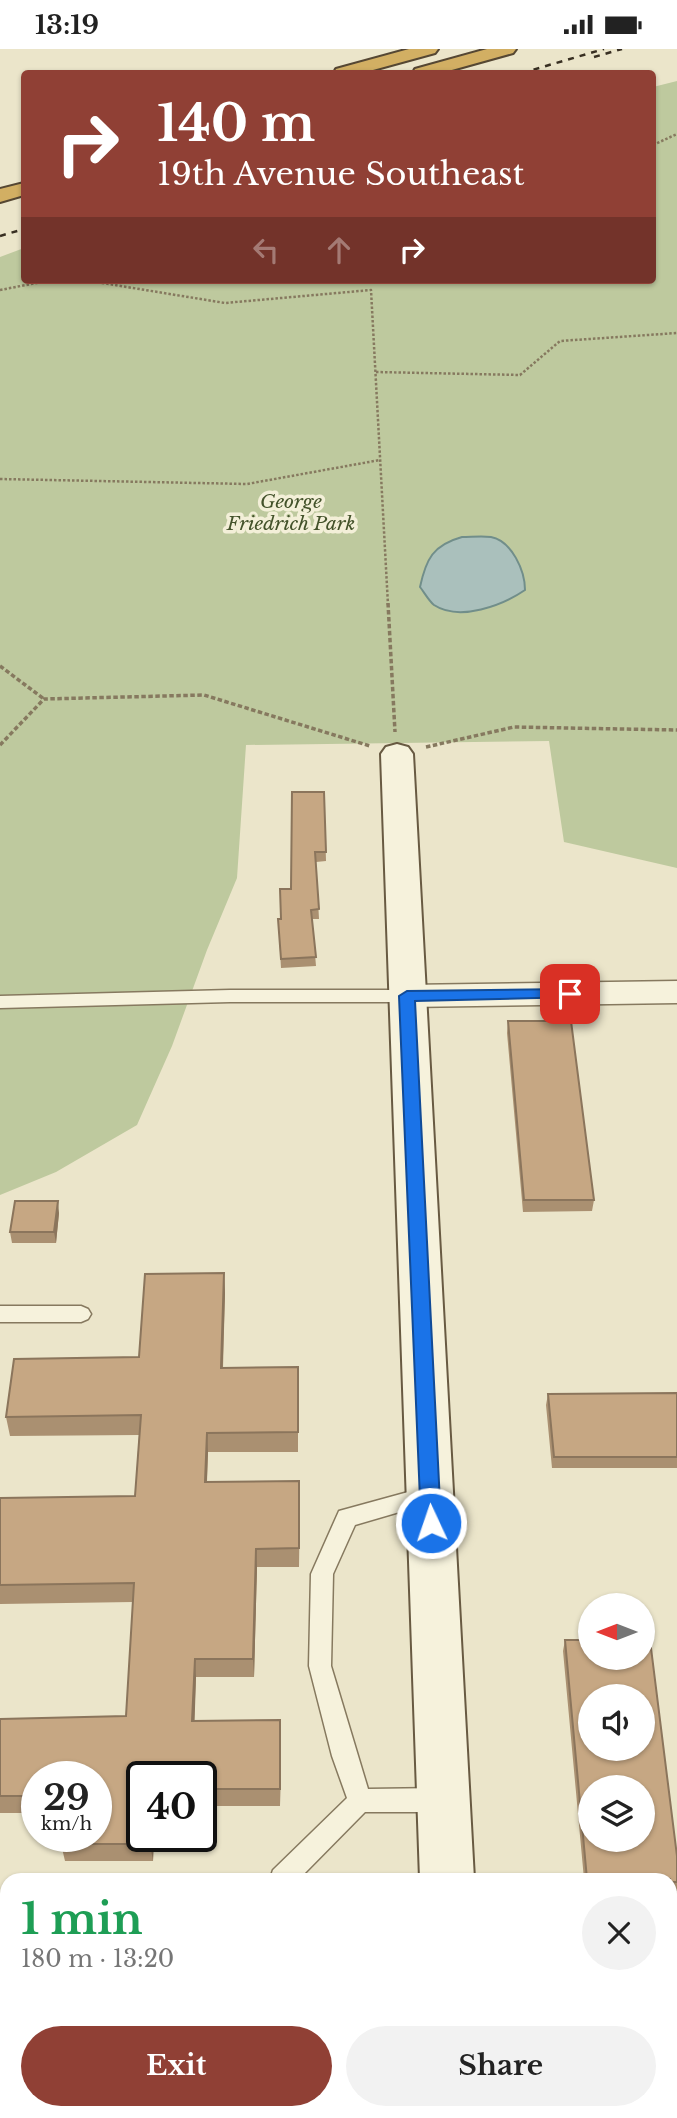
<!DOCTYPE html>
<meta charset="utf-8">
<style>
body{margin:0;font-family:"Libre Baskerville",serif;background:#f2f2f2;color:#222;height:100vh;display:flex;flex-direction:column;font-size:26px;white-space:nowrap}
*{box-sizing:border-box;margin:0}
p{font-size:23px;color:#767676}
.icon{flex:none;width:38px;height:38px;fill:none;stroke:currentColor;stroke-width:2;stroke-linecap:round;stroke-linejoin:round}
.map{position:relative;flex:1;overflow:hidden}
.details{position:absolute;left:0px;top:1824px;width:677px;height:247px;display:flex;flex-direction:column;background:#fff;border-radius:21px 21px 0 0;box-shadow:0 2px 5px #0004}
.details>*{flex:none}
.guide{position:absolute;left:21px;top:21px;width:635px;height:214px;border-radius:7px;box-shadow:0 2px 5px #0004;background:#904035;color:#fff;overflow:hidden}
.needle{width:46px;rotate:270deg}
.tools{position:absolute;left:578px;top:1544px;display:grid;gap:14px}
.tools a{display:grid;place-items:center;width:77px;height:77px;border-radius:50%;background:#fff;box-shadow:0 2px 5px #0004;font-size:35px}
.speed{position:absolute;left:21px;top:1712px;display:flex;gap:14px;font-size:35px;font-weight:700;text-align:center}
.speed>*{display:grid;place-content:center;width:91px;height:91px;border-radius:50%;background:#fff;box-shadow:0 2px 5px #0004;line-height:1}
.speed small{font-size:18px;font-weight:400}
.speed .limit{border:4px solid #111;border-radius:10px;background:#fff;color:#111}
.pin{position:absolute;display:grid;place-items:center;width:60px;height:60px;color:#fff;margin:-30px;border-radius:14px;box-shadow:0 4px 10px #0006}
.me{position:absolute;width:77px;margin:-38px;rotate:357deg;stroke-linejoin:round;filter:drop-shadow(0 0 5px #0008)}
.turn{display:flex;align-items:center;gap:24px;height:147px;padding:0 21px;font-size:32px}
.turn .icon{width:91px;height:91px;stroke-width:2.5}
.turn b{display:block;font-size:49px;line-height:60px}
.lanes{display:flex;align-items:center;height:66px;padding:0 21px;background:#0003;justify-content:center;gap:35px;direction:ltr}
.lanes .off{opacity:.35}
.round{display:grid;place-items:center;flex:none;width:74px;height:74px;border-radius:37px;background:#f2f2f2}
.overview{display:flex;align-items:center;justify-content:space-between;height:119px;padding:0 21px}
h1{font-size:42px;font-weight:700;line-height:52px;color:#1e9e55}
.cta{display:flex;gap:14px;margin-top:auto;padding:14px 21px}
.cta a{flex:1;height:80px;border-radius:42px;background:#904035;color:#fff;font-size:28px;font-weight:700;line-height:80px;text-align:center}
.cta a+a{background:#f2f2f2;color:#222}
.status{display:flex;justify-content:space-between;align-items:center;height:49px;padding:0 35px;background:#fff;direction:ltr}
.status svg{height:19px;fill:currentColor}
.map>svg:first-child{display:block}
.green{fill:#bec99e}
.water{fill:#aac0bc;stroke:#718e8a;stroke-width:2}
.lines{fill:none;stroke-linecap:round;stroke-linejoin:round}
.lane-casing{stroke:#86795f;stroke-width:3}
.street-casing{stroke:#86795f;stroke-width:3}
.secondary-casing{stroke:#685a42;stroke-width:4}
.highway-casing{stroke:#554733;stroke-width:4}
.path-far1{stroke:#86795f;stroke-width:2.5;stroke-dasharray:2.5 2;stroke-linecap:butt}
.path{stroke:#86795f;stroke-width:3.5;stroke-dasharray:4.5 2.5;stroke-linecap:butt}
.lane{fill:#f6f2dc;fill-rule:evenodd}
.street{fill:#f6f2dc;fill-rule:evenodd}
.secondary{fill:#f6f2dc;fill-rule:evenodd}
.highway{fill:#d2af63;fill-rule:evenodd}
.rail{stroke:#382f22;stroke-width:2.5;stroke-dasharray:6 6;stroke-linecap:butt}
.wall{fill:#aa9071}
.shaded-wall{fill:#8b755c}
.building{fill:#c6a783;stroke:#8b755c;stroke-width:2;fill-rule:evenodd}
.route{fill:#1a73e8;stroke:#114b97;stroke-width:2}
.labels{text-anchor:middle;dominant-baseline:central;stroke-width:7;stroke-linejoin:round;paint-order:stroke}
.far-park-label{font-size:19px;font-style:italic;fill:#43522a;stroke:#f3efd8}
</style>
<div class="status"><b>13:19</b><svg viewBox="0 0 49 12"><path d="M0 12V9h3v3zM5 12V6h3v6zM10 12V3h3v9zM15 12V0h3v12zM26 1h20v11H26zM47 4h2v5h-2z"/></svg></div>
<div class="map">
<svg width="677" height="2069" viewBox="0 0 677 2069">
<rect width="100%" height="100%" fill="#ebe5ca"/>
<path class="green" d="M677 32V819L564 793 549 692 246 696 237 829 207 901 172 997 137 1076 56 1123 0 1146V208L24 199V231H653V38Z"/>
<path class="water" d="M462 488C471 488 482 487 491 488 512 492 525 522 525 541 503 556 460 573 434 556 429 552 424 543 420 538 426 510 433 496 462 488Z"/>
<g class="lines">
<g class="lane-casing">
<path id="lane" d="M230 941H407L415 947 407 953H230L0 959V947Z
M0 1257H81L88 1260 91 1265 88 1270 81 1273H0Z
M430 1437 437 1440 441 1446 437 1452 355 1476 333 1525 331 1617 368 1740 441 1739 449 1743 453 1751 449 1759 441 1763H365L299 1830H270L273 1821 347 1749 332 1707 309 1617 311 1525 339 1462Z
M670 1864H677V1890H670Z
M0 1868 7 1871V1899L0 1896Z
M7 1984V2010L0 2011V1985Z
M106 2063H363L361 2069H108Z"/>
</g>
<g class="street-casing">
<path id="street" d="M677 932V954L407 958 395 955 390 947 395 939 407 936Z"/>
</g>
<g class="secondary-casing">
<path id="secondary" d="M397 695 408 698 413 705 474 1830H420L381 705 386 698Z
M429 2063H487V2069H429Z"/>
</g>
<g class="highway-casing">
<path id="highway" d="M409 0H438L435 4 362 24H334L336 20Z
M487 0H516L513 4 441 24H413L415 20Z
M24 134V146L0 153V140Z"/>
</g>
<path class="path-far1" d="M653 96 677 85
M84 231 225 254 371 241 388 556
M0 241 52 231
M376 323 520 326 560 292 677 284
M0 430 247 435 380 411"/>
<path class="path" d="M388 554 395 683
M0 617 44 650
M0 696 44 650 204 646 370 697
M426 698 514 678 677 681"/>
<use href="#lane" class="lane"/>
<use href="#street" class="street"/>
<use href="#secondary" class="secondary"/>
<use href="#highway" class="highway"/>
<path class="rail" d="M594 8 622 0
M522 24 604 0
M0 187 24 180"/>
</g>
<path class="wall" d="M324 743 326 812 316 813 319 870H312L316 917 281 919 278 870H281Z
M508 972 594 1151 592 1162 523 1163 507 984Z
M59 1164 56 1194H12L10 1183Z
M224 1224 225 1244 223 1319 298 1318V1403H208L207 1433 300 1451 299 1518H257L254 1628H196L194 1672 281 1689 280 1757H201V1727H142V1787H154L153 1812H65L61 1795 96 1727H37V1764H0V1670L126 1667 133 1553 0 1555V1449L135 1447 139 1386 10 1387 6 1368 139 1308Z
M677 1344V1419H552L546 1356 548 1345Z
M565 1591 677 1807V1842H670V1830H584L563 1602Z"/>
<path class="shaded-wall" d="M58 1152 59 1164 56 1194 54 1183Z
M224 1224 225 1244 222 1338 221 1319Z
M207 1384 208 1403 206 1452 205 1433Z
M256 1500 257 1518 254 1628 253 1610Z
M195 1610 196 1628 194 1690 192 1672Z
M280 1671 281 1689 280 1757Z
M151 1787H154L153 1812 150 1795Z"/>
<path class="building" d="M292 743H324L326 803H315L319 860 311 861 316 908 281 910 278 870H281L280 840H291Z
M508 972H571L594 1151H524Z
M15 1152H58L54 1183H10Z
M224 1224 221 1319 298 1318V1383L207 1384 205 1433 299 1432V1499L256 1500 253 1610H195L192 1672 280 1671V1740H201V1727H142V1787H151L150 1795H61L62 1787H96V1727H37V1747H0V1670L126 1667 134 1534 0 1536V1449L135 1447 141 1366 6 1368 14 1310 139 1308 145 1225Z
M677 1344V1408H554L548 1345Z
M565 1591H590V1608H642V1591H650L677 1807V1833H670V1830H587ZM590 1647H642V1699H590ZM590 1738H642V1790H590Z"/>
<path class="route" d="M570 940 576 941 578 945 576 948 415 952 441 1474 438 1480 431 1482 424 1480 421 1474 399 947 407 942Z"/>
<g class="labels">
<g class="far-park-label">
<text x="291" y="452">George<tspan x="291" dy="22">Friedrich Park</tspan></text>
</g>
</g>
</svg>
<div class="tools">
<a><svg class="needle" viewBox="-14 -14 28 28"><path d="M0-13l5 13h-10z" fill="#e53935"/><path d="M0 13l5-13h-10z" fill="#767676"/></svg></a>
<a><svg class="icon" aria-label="sound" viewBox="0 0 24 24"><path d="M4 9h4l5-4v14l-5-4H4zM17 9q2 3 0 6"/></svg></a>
<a><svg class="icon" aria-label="layers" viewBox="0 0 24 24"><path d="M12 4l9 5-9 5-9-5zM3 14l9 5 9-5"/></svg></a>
</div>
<div class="speed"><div>29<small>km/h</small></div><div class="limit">40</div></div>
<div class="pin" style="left:570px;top:945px;background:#d93025"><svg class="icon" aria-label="arrive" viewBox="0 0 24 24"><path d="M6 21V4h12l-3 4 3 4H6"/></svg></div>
<svg class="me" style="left:431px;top:1474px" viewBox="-20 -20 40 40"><circle r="17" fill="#1a73e8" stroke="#fff" stroke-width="3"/><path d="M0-11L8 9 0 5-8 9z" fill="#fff"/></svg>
<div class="guide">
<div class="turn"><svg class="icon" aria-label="right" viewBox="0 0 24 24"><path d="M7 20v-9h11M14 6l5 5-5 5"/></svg><div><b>140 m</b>19th Avenue Southeast</div></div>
<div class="lanes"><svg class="icon off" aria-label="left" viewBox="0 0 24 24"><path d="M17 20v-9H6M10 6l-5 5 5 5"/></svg><svg class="icon off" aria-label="ahead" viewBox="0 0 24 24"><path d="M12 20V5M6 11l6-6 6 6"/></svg><svg class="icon" aria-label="right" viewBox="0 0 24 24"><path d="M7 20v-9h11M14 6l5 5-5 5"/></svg></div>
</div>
<section class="details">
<div class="overview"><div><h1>1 min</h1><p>180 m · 13:20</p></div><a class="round"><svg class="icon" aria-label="close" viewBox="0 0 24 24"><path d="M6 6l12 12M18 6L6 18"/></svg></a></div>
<div class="cta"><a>Exit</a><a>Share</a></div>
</section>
</div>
